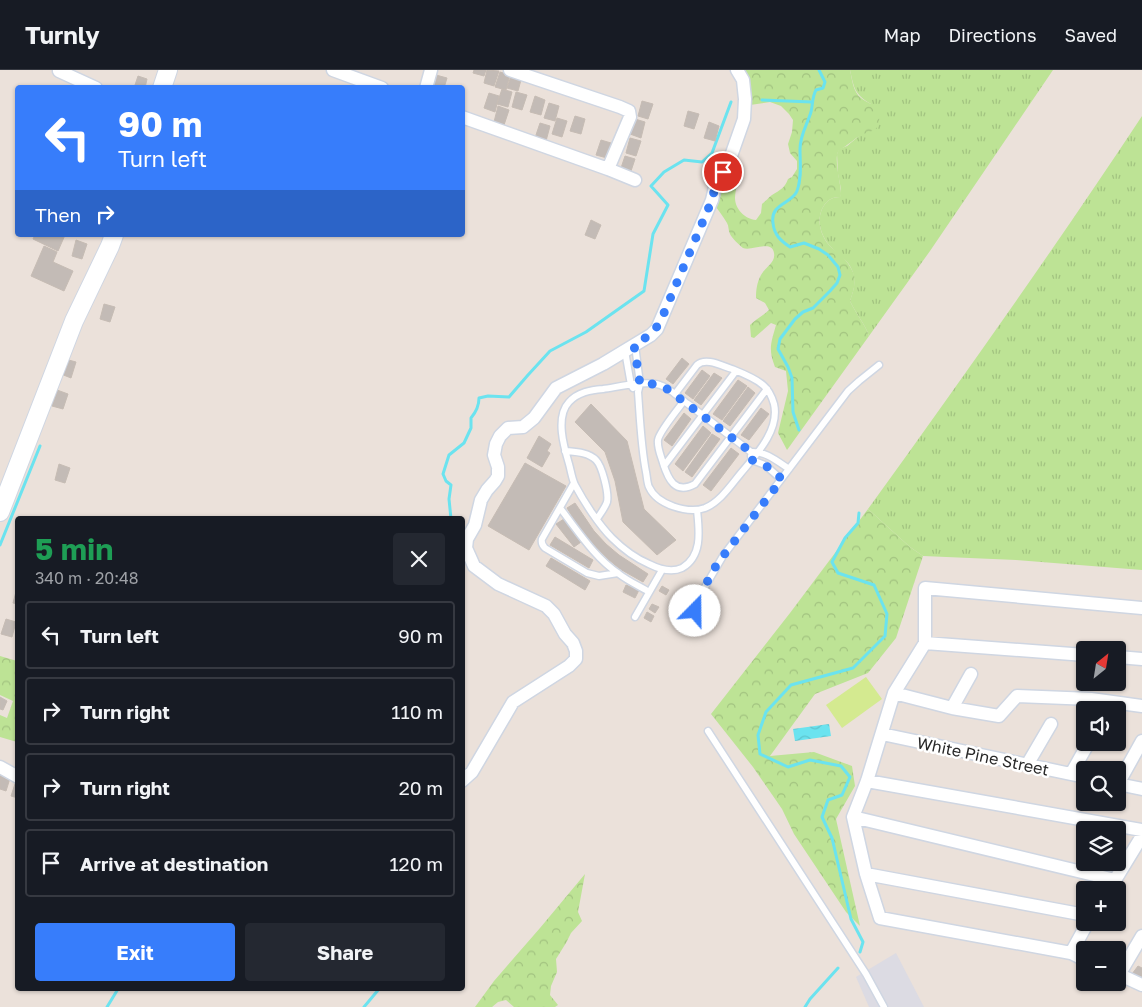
<!DOCTYPE html>
<meta charset="utf-8">
<style>
body{margin:0;font-family:"Golos Text",sans-serif;background:#242831;color:#f1f3f6;height:100vh;display:flex;flex-direction:column;font-size:19px;white-space:nowrap}
*{box-sizing:border-box;margin:0}
p{font-size:16px;color:#9ea1a6}
.icon{flex:none;width:28px;height:28px;fill:none;stroke:currentColor;stroke-width:2;stroke-linecap:round;stroke-linejoin:round}
.map{position:relative;flex:1;overflow:hidden}
.sheet{position:absolute;left:15px;top:446px;width:450px;height:475px;display:flex;flex-direction:column;background:#171b24;border-radius:5px;box-shadow:0 1px 4px #0004}
.sheet>*{flex:none}
.hud{position:absolute;left:15px;top:15px;width:450px;height:152px;border-radius:5px;box-shadow:0 1px 4px #0004;background:#377dfb;color:#fff;overflow:hidden}
.needle{width:32px;rotate:30deg}
.fabs{position:absolute;left:1076px;top:571px;display:grid;gap:10px}
.fabs a{display:grid;place-items:center;width:50px;height:50px;border-radius:5px;background:#171b24;box-shadow:0 1px 4px #0004;font-size:25px}
.pin{position:absolute;display:grid;place-items:center;width:42px;height:42px;color:#fff;margin:-21px;border:2px solid #fff;border-radius:50%;box-shadow:0 1px 5px #0007}
.me{position:absolute;width:55px;margin:-28px;rotate:22deg;stroke-linejoin:round;filter:drop-shadow(0 0 4px #0008)}
.turn{display:flex;align-items:center;gap:18px;height:105px;padding:0 20px;font-size:22px}
.turn .icon{width:65px;height:65px;stroke-width:2.5}
.turn b{display:block;font-size:35px;line-height:42px}
.then{display:flex;align-items:center;height:48px;padding:0 20px;background:#0003;gap:10px;font-size:19px}
.round{display:grid;place-items:center;flex:none;width:52px;height:52px;border-radius:5px;background:#242831}
.head{display:flex;align-items:center;justify-content:space-between;height:85px;padding:0 20px}
h1{font-size:30px;font-weight:700;line-height:38px;color:#1e9e55}
.action{display:flex;gap:10px;margin-top:auto;padding:10px 20px}
.action a{flex:1;height:58px;border-radius:5px;background:#377dfb;color:#fff;font-size:20px;font-weight:700;line-height:58px;text-align:center}
.action a+a{background:#242831;color:#f1f3f6}
ul{padding:0;list-style:none}
li{display:flex;align-items:center;gap:15px;height:68px;margin:0 10px 8px;padding:0 10px;border:2px solid #363941;border-radius:5px}
li div{flex:1}
li b{display:block;font-size:19px}
li em{font-style:normal}
header{display:flex;align-items:center;gap:30px;box-sizing:border-box;height:70px;padding:0 25px;background:#171b24;border-bottom:1px solid #363941}
header strong{font-size:24px}
nav{display:flex;gap:28px;margin-inline-start:auto;font-size:18px}
.map>svg:first-child{display:block}
.industrial{fill:#dcdbe3}
.grass{fill:url(#grass-tufts)}
.forest{fill:url(#forest-crowns)}
.pitch{fill:#d4ea90}
.water{fill:url(#water-waves)}
.lines{fill:none;stroke-linecap:round;stroke-linejoin:round}
.stream{stroke:#6be3ef;stroke-width:3}
.building{fill:#c3bbb6;stroke:#c6bcb4}
.lane-casing{stroke:#cfd6e2;stroke-width:9}
.street-casing{stroke:#cfd6e2;stroke-width:15}
.secondary-casing{stroke:#cfd6e2;stroke-width:20}
.lane{stroke:#fff;stroke-width:6}
.street{stroke:#fff;stroke-width:12}
.secondary{stroke:#fff;stroke-width:18}
.route{stroke:#377dfb;stroke-width:9;stroke-dasharray:0 16.2}
.labels{text-anchor:middle;dominant-baseline:central;stroke-width:5;stroke-linejoin:round;paint-order:stroke}
.street-label{font-size:16px;fill:#282828;stroke:#fff}
</style>
<header>
<strong>Turnly</strong>
<nav><a>Map</a><a>Directions</a><a>Saved</a></nav>
</header>
<div class="map">
<svg width="1142" height="937" viewBox="0 0 1142 937">
<defs>
<pattern id="grass-tufts" width="24" height="20" patternUnits="userSpaceOnUse" patternTransform="scale(1.25)"><rect width="24" height="20" fill="#bde395"/><path d="M3 7l-1-3M5 7V3M7 7l1-3M15 17l-1-3M17 17v-4M19 17l1-3" fill="none" stroke="#a2c380"/></pattern>
<pattern id="forest-crowns" width="20" height="18" patternUnits="userSpaceOnUse" patternTransform="scale(1.25)"><rect width="20" height="18" fill="#bde395"/><path d="M2 6a3 3 0 1 1 6 0M12 15a3 3 0 1 1 6 0" fill="none" stroke="#a2c380"/></pattern>
<pattern id="water-waves" width="16" height="10" patternUnits="userSpaceOnUse" patternTransform="scale(1.25)"><rect width="16" height="10" fill="#6be3ef"/><path d="M0 5q4-4 8 0t8 0" fill="none" stroke="#5dc3cd"/></pattern>
</defs>
<rect width="100%" height="100%" fill="#ebe1da"/>
<path class="industrial" d="M896 883 924 937H869L856 907Z"/>
<path class="grass" d="M850 0H1053L930 181 869 266C865 254 856 244 850 231 854 219 857 210 851 198 847 189 838 185 832 178 822 168 816 153 822 139 826 131 831 127 840 127L841 119 838 104 837 84 839 79 847 76 859 66 871 34C854 24 854 18 850 0Z
M1142 46V500L1016 490 923 486 910 477 868 439C962 309 1054 179 1142 46Z"/>
<path class="forest" d="M742 0H850C852 9 853 22 861 28 870 35 877 33 879 47 881 62 869 61 860 66 855 68 852 72 847 75 844 78 840 78 838 82 834 90 841 114 841 124L840 127C831 127 826 131 822 139 816 153 822 169 832 178 835 181 839 183 841 185 846 190 852 198 854 205 856 214 853 222 850 231 856 244 865 254 869 266L787 380 778 363 788 321 786 301 775 297C768 279 771 273 776 255L771 253 754 268 751 267 750 255C756 249 763 246 769 240L765 233 756 228C756 220 757 212 761 205 764 198 776 193 774 183 772 169 751 182 743 178 739 175 732 168 730 164 728 160 729 156 727 153 723 146 718 140 713 133L726 108 732 110 737 115C736 119 735 124 735 128 735 139 745 149 756 150L761 143 762 134C766 131 769 127 772 125 780 120 785 118 788 109L792 107 797 99V91L790 83 788 74 792 62 793 50 789 44 781 36 770 32 750 35Z
M868 439 910 477 923 486 896 568 868 603 815 624 770 686 814 682 852 696 855 716 836 749 860 856 846 842 794 764 782 739 753 697 711 644 790 543Z
M0 586 17 591V672L0 667V645L7 648 13 631 0 625Z
M585 804 578 842 582 851 571 863 566 873 556 889 557 902 551 916 550 925 558 935 555 937H514L506 930 498 932 492 937H475L494 911 540 858Z"/>
<path class="pitch" d="M866 607 882 629 842 658 826 635Z"/>
<path class="water" d="M829 654 831 666 795 671 793 659Z"/>
<g class="lines">
<path class="stream" d="M762 30 812 32
M799 360 793 342 792 308 788 297 778 279 780 269 795 249 803 242 813 238 830 221 837 213 840 205 838 197 828 185 819 179 804 173 790 177C781 171 774 165 773 153 770 133 792 134 797 121 802 108 800 93 800 79 800 65 807 55 811 42 813 34 812 27 816 20L823 18 825 12 819 0
M859 443 858 453 845 468 832 492 838 503 874 515 887 544 885 566 853 598 791 615 766 642 758 665 760 684 788 697 810 690 841 696 850 707 842 725 828 730 822 747 832 768 851 849 863 872 860 882
M451 449 449 429 451 415 446 411 443 404 449 385 464 373 471 358V348C476 342 479 336 479 328L488 326 509 327 528 305 550 281 586 262 644 221 653 164 668 135 651 116 664 102 684 90 702 92 712 83 731 32
M0 475 40 376
M107 937 118 919
M364 937 379 919
M805 937 810 929 838 898"/>
</g>
<path class="building" d="M474 0H486L484 6 473 3Z
M487 0 499 1 494 16 484 13Z
M500 2 510 5 506 20 495 17Z
M512 3 522 6 518 21 507 18Z
M436 5 447 8 444 18H433Z
M138 6 147 9 145 18H134Z
M502 19 512 22 508 37 497 34Z
M516 22 527 25 522 40 512 37Z
M489 23 499 26 495 42 484 38Z
M535 26 545 30 541 45 530 42Z
M642 31 653 34 648 49 638 46Z
M549 33 559 36 555 51 544 48Z
M498 36 509 40 504 55 494 52Z
M688 41 699 44 694 59 684 56Z
M575 46 585 49 581 64 570 61Z
M557 48 567 51 562 67 552 64Z
M635 49 645 52 641 68 630 64Z
M709 52 719 56 715 71 704 68Z
M540 53 550 56 546 71 535 68Z
M630 68 641 71 636 86 626 83Z
M601 70 611 73 607 88 596 85Z
M625 86 635 89 630 104 620 101Z
M591 150 601 155 595 169 585 165Z
M35 165H65L58 181 33 169Z
M76 170 87 174 82 189 72 186Z
M44 176 57 182 53 192 73 201 64 221 31 206Z
M104 234 115 237 110 252 100 249Z
M682 288 689 294 673 314 666 309Z
M65 289 76 292 71 308 61 304Z
M702 300 710 306 693 329 685 323Z
M714 303 722 308 701 335 694 330Z
M738 310 747 316 722 350 713 344Z
M748 317 755 323 730 356 723 351Z
M57 320 68 324 63 339 52 336Z
M591 334 627 371 644 439 676 470 657 485 623 452 615 411 605 382 575 352Z
M761 338 769 344 749 370 741 365Z
M684 343 691 349 672 376 664 370Z
M703 356 711 363 683 401 675 394Z
M712 364 720 369 692 407 685 402Z
M539 366 551 374 547 381 550 383 542 397 527 388Z
M731 378 739 384 711 421 703 415Z
M525 393 566 416 529 480 488 456Z
M59 394 70 398 65 413 55 410Z
M575 433 594 461 606 474 619 485 648 504 643 512 620 499 609 490 590 472 581 461 567 438Z
M564 449 581 472 574 477 556 454Z
M555 467 593 490 589 498 550 475Z
M551 488 590 511 585 520 546 496Z
M626 515 639 520 635 528 623 522Z
M662 516 669 520 666 525 659 521Z
M17 518H18V534L13 533Z
M652 534 659 537 655 543 649 539Z
M647 542 654 546 651 552 644 548Z
M6 549 16 552 12 567 1 564Z
M0 627 7 631 3 640 0 639Z
M0 704 11 705 6 721 0 719Z
M16 711H18V728L11 726Z
M1138 896 1142 898V911L1132 904Z"/>
<g class="lines">
<g class="lane-casing">
<path id="lane" d="M635 275 640 314 638 322C640 349 641 376 646 402 647 406 647 413 649 417 657 435 688 444 705 438 720 432 731 415 741 403 756 385 780 360 774 334 772 327 769 320 763 315 755 308 742 303 732 299 722 296 706 287 697 295L675 324
M625 281 631 315 633 318
M684 331C678 339 659 362 658 370 657 378 661 386 663 393 668 409 675 425 695 414L767 319
M565 381C575 382 588 382 596 390 602 396 609 423 607 432 605 438 600 444 597 449
M751 386 752 390 765 395 781 409
M664 396 736 301
M574 413 542 469C541 473 542 475 545 478L587 503 599 506 618 503
M560 438C578 461 594 487 619 504 628 511 639 516 649 522
M697 440C699 460 703 486 682 498 671 503 659 499 649 494 635 488 623 479 612 468 599 455 584 432 575 415 572 409 571 401 569 394 564 377 555 347 569 332 578 322 591 320 603 319 618 317 646 310 660 315 670 318 679 328 688 334 709 350 730 366 751 382 765 381 777 391 789 399
M695 541 706 515 723 486 848 321 859 311 879 295
M635 547 662 500
M708 661 866 904 884 937"/>
</g>
<g class="street-casing">
<path id="street" d="M333 0 382 18
M59 1 96 18
M426 18 431 0
M462 47 608 99 630 47 629 41 620 37 510 0
M608 99 635 110
M925 573 1085 585
M1118 587 1142 589
M894 623 952 638 999 646 1017 626 1091 629 1142 636
M952 638 971 604
M882 664 1085 707
M1027 695 1051 654
M0 697 18 707
M1071 704 1089 672
M462 711 472 702 513 632 569 596 576 589V581L573 573 565 564 554 544 546 536 498 514 474 496 466 478 467 469 475 455 481 430 487 420 495 411 498 406V397L494 385 496 374 500 366 508 358 523 357 534 348 556 318 603 294 651 265 657 259 712 130 715 117 731 86 744 49 745 29 743 10 737 0
M867 711 1142 760
M1118 714 1142 671
M1118 714 1142 719
M853 747 1115 810
M866 804 1085 845
M1109 820 1142 766
M1071 883 1088 852
M1085 890 1071 883 880 848 866 804 853 747 867 711 894 623 925 573V518L1142 538
M1118 904 1142 915
M1119 905 1142 866"/>
</g>
<g class="secondary-casing">
<path id="secondary" d="M162 18 168 0
M0 442 74 251 110 176 114 165"/>
</g>
<use href="#lane" class="lane"/>
<use href="#street" class="street"/>
<use href="#secondary" class="secondary"/>
</g>
<g class="lines">
<path class="route" d="M695 541 706 514 717 494 782 409 765 395 752 390 751 382 663 316 654 314H640L634 275C647 267 654 263 661 250L712 130 715 117 723 102"/>
</g>
<g class="labels">
<g class="street-label">
<text transform="translate(983 686) rotate(12)">White Pine Street</text>
</g>
</g>
</svg>
<div class="fabs">
<a><svg class="needle" viewBox="-14 -14 28 28"><path d="M0-13l5 13h-10z" fill="#e53935"/><path d="M0 13l5-13h-10z" fill="#9ea1a6"/></svg></a>
<a><svg class="icon" aria-label="sound" viewBox="0 0 24 24"><path d="M4 9h4l5-4v14l-5-4H4zM17 9q2 3 0 6"/></svg></a>
<a><svg class="icon" aria-label="search" viewBox="0 0 24 24"><circle cx="10" cy="10" r="6"/><path d="M15 15l6 6"/></svg></a>
<a><svg class="icon" aria-label="layers" viewBox="0 0 24 24"><path d="M12 4l9 5-9 5-9-5zM3 14l9 5 9-5"/></svg></a>
<a>+</a>
<a>−</a>
</div>
<div class="pin" style="left:723px;top:102px;background:#d93025"><svg class="icon" aria-label="arrive" viewBox="0 0 24 24"><path d="M6 21V4h12l-3 4 3 4H6"/></svg></div>
<svg class="me" style="left:695px;top:541px" viewBox="-20 -20 40 40"><circle r="19" fill="#fff"/><path d="M0-13L10 11 0 6-10 11z" fill="#377dfb"/></svg>
<div class="hud">
<div class="turn"><svg class="icon" aria-label="left" viewBox="0 0 24 24"><path d="M17 20v-9H6M10 6l-5 5 5 5"/></svg><div><b>90 m</b>Turn left</div></div>
<div class="then">Then<svg class="icon" aria-label="right" viewBox="0 0 24 24"><path d="M7 20v-9h11M14 6l5 5-5 5"/></svg></div>
</div>
<section class="sheet">
<div class="head"><div><h1>5 min</h1><p>340 m · 20:48</p></div><a class="round"><svg class="icon" aria-label="close" viewBox="0 0 24 24"><path d="M6 6l12 12M18 6L6 18"/></svg></a></div>
<ul>
<li><svg class="icon" aria-label="left" viewBox="0 0 24 24"><path d="M17 20v-9H6M10 6l-5 5 5 5"/></svg><div><b>Turn left</b></div><em>90 m</em></li>
<li><svg class="icon" aria-label="right" viewBox="0 0 24 24"><path d="M7 20v-9h11M14 6l5 5-5 5"/></svg><div><b>Turn right</b></div><em>110 m</em></li>
<li><svg class="icon" aria-label="right" viewBox="0 0 24 24"><path d="M7 20v-9h11M14 6l5 5-5 5"/></svg><div><b>Turn right</b></div><em>20 m</em></li>
<li><svg class="icon" aria-label="arrive" viewBox="0 0 24 24"><path d="M6 21V4h12l-3 4 3 4H6"/></svg><div><b>Arrive at destination</b></div><em>120 m</em></li>
</ul>
<div class="action"><a>Exit</a><a>Share</a></div>
</section>
</div>
